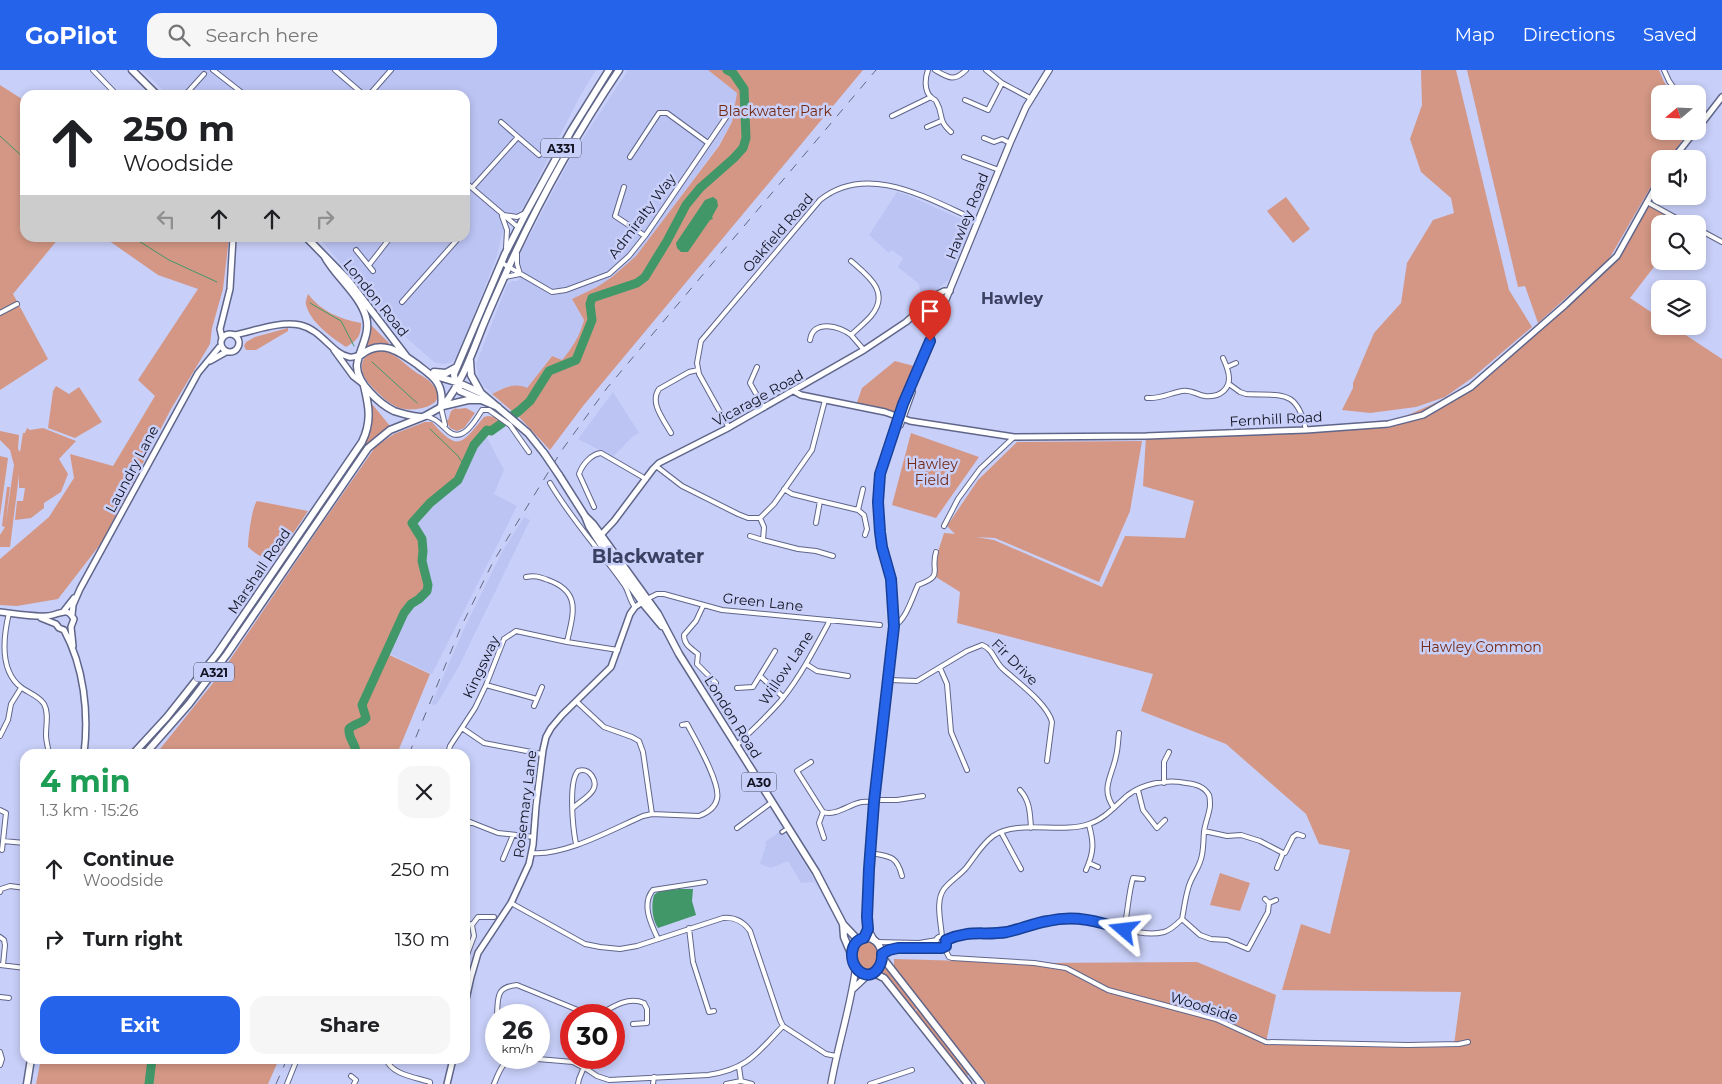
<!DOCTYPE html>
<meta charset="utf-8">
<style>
body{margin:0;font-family:Montserrat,sans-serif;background:#f6f6f6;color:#202124;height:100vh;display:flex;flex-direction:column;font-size:19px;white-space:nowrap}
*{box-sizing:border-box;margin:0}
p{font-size:16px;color:#757577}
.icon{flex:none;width:28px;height:28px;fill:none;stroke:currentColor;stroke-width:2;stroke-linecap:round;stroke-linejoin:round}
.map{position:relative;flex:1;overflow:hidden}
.details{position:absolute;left:20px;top:679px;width:450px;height:315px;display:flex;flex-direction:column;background:#fff;border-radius:15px;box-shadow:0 2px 8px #0003}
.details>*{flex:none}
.hud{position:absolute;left:20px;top:20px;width:450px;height:152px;border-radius:15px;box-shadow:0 2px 8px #0003;background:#fff;color:#202124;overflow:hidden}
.needle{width:32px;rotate:251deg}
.tools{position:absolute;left:1651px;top:15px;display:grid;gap:10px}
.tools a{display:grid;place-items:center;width:55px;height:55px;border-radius:10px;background:#fff;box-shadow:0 2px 8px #0003;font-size:25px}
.speed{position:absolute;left:485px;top:934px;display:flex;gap:10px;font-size:25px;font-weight:700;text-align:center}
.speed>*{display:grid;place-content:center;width:65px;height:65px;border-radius:50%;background:#fff;box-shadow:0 2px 8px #0003;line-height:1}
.speed small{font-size:12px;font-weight:400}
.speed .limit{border:8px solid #d22;background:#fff;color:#111}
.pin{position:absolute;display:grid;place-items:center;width:42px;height:42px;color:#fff;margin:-51px -21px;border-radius:50% 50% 50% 0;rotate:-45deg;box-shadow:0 0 5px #0007}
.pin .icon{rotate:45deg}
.me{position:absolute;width:55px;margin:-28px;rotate:287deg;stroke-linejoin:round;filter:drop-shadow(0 0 4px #0008)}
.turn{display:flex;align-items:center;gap:18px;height:105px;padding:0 20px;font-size:22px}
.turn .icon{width:65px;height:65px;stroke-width:2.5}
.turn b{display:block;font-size:35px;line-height:42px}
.lanes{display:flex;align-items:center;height:48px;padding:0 20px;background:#0003;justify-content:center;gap:25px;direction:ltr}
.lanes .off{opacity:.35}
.round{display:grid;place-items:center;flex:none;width:52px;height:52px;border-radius:15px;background:#f6f6f6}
.summary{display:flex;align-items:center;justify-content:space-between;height:85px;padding:0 20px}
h1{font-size:30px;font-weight:700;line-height:38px;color:#1e9e55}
.cta{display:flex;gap:10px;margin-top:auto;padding:10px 20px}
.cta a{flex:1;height:58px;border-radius:15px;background:#2563eb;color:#fff;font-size:20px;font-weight:700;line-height:58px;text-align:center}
.cta a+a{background:#f6f6f6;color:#202124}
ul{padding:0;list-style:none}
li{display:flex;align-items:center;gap:15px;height:70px;padding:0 20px}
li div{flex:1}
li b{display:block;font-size:19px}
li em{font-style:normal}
header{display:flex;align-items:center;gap:30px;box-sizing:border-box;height:70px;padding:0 25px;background:#2563eb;color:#fff}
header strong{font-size:24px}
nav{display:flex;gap:28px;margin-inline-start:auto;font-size:18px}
.search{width:350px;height:45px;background:#f6f6f6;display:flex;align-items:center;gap:12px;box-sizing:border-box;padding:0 18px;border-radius:15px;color:#757577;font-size:19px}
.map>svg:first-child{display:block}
.built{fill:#bcc4f4}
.green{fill:#d49785}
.water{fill:#429768}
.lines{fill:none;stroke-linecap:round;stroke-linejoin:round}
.stream{stroke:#429768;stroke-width:1}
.river{stroke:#429768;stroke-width:9}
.pedestrian-casing{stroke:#60668a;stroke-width:5.5}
.minor-casing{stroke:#60668a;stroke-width:6}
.tertiary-casing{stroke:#60668a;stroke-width:8}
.secondary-casing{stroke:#60668a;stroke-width:8}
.primary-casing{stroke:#60668a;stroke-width:9}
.pedestrian{stroke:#fff;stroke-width:3}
.minor{stroke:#fff;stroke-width:4}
.tertiary{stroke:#fff;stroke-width:5}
.secondary{stroke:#fff;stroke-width:5.5}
.primary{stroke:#fff;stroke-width:6}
.rail{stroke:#646883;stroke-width:1;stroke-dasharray:9 9;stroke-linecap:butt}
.primary-bridge-casing{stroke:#60668a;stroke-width:9;stroke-linecap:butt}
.primary-bridge{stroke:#fff;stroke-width:6}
.route-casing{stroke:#184099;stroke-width:12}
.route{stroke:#2563eb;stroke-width:9}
.labels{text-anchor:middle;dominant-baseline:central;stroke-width:5;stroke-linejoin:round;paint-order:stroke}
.shield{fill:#c8cff8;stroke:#494c62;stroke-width:1}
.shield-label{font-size:12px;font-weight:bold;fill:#121422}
.park-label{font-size:14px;fill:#732811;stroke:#c8cff8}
.street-label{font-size:14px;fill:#121422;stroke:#c8cff8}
.quarter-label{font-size:16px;font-weight:bold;fill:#3b4162;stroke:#c8cff8}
.district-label{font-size:19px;font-weight:bold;fill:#3b4162;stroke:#c8cff8}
</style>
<header>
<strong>GoPilot</strong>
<div class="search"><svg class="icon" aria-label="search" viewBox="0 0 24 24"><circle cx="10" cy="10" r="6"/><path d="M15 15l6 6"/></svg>Search here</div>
<nav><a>Map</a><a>Directions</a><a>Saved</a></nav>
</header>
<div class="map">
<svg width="1722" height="1014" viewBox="0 0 1722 1014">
<rect width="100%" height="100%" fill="#c8cff8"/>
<path class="built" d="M142 0H596L579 28 524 136 519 142 513 144 502 164 497 186 459 282 456 288 450 293 442 294 434 292 403 265 319 168H465V25H168Z
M628 0H708L737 23 732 52 718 76 636 186 612 207 597 217 572 229 584 250 581 262 572 278 562 290 551 286 527 318 508 316 492 324 483 315 479 309 476 294 507 215 512 211H518L523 202 520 195V187L522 180 573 84Z
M897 122 907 125 972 154 952 206 922 234 919 214 898 197 903 188 892 180 889 183 869 165Z
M613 322 639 363 633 366 613 387 578 369Z
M485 364 504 400 494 424 517 436 432 604 388 583 405 544 412 535 420 530 428 522 430 515 423 491 425 481 423 469 414 453 431 434 459 410 475 376Z
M524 447 530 450 459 596 437 634 431 635 463 561 502 482Z
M782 760 798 783 822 823 814 812 801 813 788 791 771 798 760 794 766 775 765 772Z"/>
<path class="green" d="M708 0H863L583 336 550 380 519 347 492 324C504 318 514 312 527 318L552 286 562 290C572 278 580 266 584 250L572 229 597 217 612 207 636 186 719 76 732 52 737 23Z
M1421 0H1456L1509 220 1532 257 1472 308 1445 327 1416 337 1370 343 1342 340 1353 318V313L1374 263 1401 233 1407 193 1433 150 1454 143 1451 128 1421 102 1410 69 1422 35Z
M1467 0H1659L1664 12 1673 24H1660V61H1689L1669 89H1660V101L1609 189 1538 253 1525 216 1518 217Z
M0 15 25 31V168H59L13 224 48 289 0 320Z
M1286 127 1310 159 1293 173 1267 141Z
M1647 132 1687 154H1660V189L1630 228 1660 248V256H1672L1722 289V1014H987L894 899V889L1034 893 1197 892 1276 925 1266 972 1454 975 1461 922 1282 920 1301 854 1330 864 1350 780 1319 774 1306 744 1226 674 1141 641 1153 604 957 553 960 522 936 507V488L944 463 955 464 947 456 978 410 1017 372 1142 371 1130 441 1099 512 995 468 976 467 994 470 1102 517 1125 466 1185 468 1194 431 1143 416 1146 366 1388 354 1471 317 1617 186Z
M105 168H229L223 219 212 258 210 274 171 339 102 472 58 529 17 536 0 535V489L49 447 74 408 70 384 113 396 155 326 138 310 198 219 158 205Z
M308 224C321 241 339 249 361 253 361 266 358 270 346 277 331 267 311 253 306 235 305 232 307 227 308 224Z
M372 256 389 273V275L377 273 367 276 371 257Z
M288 258V261L256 280H246L244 276 246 272 255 267Z
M378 281C397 282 402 293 417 303 422 306 428 309 432 314 453 336 412 344 397 337 388 333 380 325 373 318 368 312 362 306 362 298 361 288 369 282 378 281Z
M895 291 914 296 895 343 856 335 862 318Z
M56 316 69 324 79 317 102 352 75 368 48 358 53 321Z
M372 334 390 356 373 369 363 378 317 444 367 369 372 357Z
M456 338 457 339 466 338 475 343 464 358 457 361 450 358 446 350H448L451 341Z
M488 346 495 347 500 352 492 357 485 358 472 373 456 409 426 433 409 453 419 472 420 483 419 492 425 516 424 520 417 527 409 532 401 543 383 582 430 604 397 684H156L221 603 321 455 376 376 394 364 425 352H432C458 382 461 375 484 347Z
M27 358 30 360 43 358 76 371 59 389 68 404 61 422 44 433V438L31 448 15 450 17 431H23L25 418H19V405L10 477H0V465L5 457 2 456 7 417H10L5 457 14 395 10 380 0 370V361L19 365 18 379 20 382 23 363H25Z
M911 363 979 387 936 448 892 435Z
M0 386 8 388 0 446Z
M257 431 308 441 278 486C267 494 256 484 248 477 248 469 252 436 257 431Z
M1220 803 1250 813 1240 841 1210 835Z
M863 872 873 873C881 884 882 906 862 899 855 892 852 878 863 872Z
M885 897 918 938 913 941 881 903Z
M918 939 969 1002V1005L965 1006 914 942Z
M41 989H279L268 1014H36Z"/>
<path class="water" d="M713 127 717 130 718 136 712 147 713 149 710 150 688 182H681L677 178 676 173 705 130Z
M679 819H693L692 831 696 845 658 858C652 849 651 835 654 825L659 821Z"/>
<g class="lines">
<path class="stream" d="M0 66 25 89
M134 168 169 190 217 212
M310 233 341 251 354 276
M372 292 417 333
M430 359 458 386 464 395"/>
<path class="river" d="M356 684C357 675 348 669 349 659 354 653 362 654 366 648L362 635 404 543 411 534 419 529 427 521 428 515 422 491 423 481 422 469 412 453 430 433 458 410 474 375 487 360 491 361 519 341 530 331 549 301 576 290 592 250 590 234 592 228 637 213 645 207 667 171 686 135 700 118 734 88 743 78 746 68 744 19 733 3 727 0
M149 1014 152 989"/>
<g class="pedestrian-casing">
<path id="pedestrian" d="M782 762 785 760"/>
</g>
<g class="minor-casing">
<path id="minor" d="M93 0 117 25
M213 0 245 25
M335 0 364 25
M928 0C925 8 924 21 931 27 936 32 934 27 937 33 944 46 937 49 951 62
M935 0C949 8 954 12 966 0
M986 0 1002 13 1030 28
M1664 0 1669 11 1678 24
M185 25 204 4
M369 25 391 0
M965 30 988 40 1002 13
M892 46 931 27
M927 57 941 51
M518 67 539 85
M984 68 994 72 1002 69 1010 73
M630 87 659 43H667L708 73
M964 87 999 100
M465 112 519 158
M624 117 615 146 645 166
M472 118 518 67 501 52
M1647 132 1687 154
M504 145 517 147 525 143
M502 146 507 160 506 178
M1698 159 1722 172
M356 180 373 201
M517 184V194L520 204
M851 191C868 206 891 222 871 246 865 253 858 258 851 265L864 280
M502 193 552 222 566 220 609 204 629 186 645 166 729 43
M369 195 390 168
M505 207 520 204
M402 232 456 171 457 168
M0 243 17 234
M810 270C813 249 840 256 851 265
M757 297 750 313 764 338
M1227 297 1236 293
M1229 314 1240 322 1246 324C1281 326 1297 318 1306 360
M1147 328C1161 329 1170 323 1182 321 1191 319 1197 325 1205 326 1209 327 1213 326 1217 325 1235 317 1229 301 1223 288
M441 338 445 355
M425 346C436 348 440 354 448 361 462 374 476 350 482 340H489L510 355 529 382
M729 358 699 304 697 293 701 271 820 130C868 91 930 130 978 151
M671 363C664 350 649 333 659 319L689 302 698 300
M656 396 682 416 738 444 748 448H760L774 434 812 380 825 330
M550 413C571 449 599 479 623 513 629 520 629 530 635 537
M784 419 792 424 820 431 816 453
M820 431 858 440 863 419
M594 437 579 404C582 395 591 384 601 383L646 409
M858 440 864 445 867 459 865 465
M760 448 764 457 763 470 798 479 816 481 833 486
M944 456 958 429 980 399 1014 367
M750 466 763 470
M526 507C535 505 540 507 548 510 582 522 573 544 567 572
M647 529 657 524H664L722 540 880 555
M703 536 696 551 684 565C684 575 691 578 698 584L697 594 716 613
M9 543C3 568 0 602 22 618 29 623 39 626 44 634 49 643 46 654 46 665 46 671 48 677 49 684
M894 556C906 550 912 528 918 515 945 505 930 502 936 482
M806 594 817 601 848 606
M940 598 947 614 951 662 967 700
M760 606 783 627
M889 610 917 611 967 581 982 575C993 579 994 590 1002 598 1016 611 1047 633 1052 652L1047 691
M486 615 537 629 542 617
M737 618 753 617 775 581
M534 636 537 629
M462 658 484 673 542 684
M0 666 8 650 11 634 21 618
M736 676C752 660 769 645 783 628 801 605 814 580 828 554L829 550
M448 684 450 676 475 638 486 615 504 569 516 561 567 572 618 580
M811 692 797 701 823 742C835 746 847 736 858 733 863 731 869 732 874 732
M1164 713V692L1169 682
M1020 720C1030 731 1030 743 1031 758
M1138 720 1143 740 1157 758 1165 750
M874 730H897L923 726
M573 738C582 729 602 721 592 706 588 700 584 699 578 701 568 712 573 759 576 774
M1114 738C1100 718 1112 707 1116 686 1118 679 1118 670 1119 663
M0 740 6 743 3 771 25 773
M823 742 819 753 824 768
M652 744 699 746C707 743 715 738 717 729 721 713 695 669 687 654L682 655
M465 750 498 763 534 767
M737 758 772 732
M465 761 469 752
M1204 761 1227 766 1241 765 1260 771 1283 783 1277 798
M1001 762 1021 799
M2 780 3 771
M532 783C565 786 613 759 643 746L652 744 643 682 639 671 632 667 604 657 576 631
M870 783C890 786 897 786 902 806
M1283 783H1285L1293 767 1297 764 1303 766
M503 789 513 765
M1089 793 1098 797
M1086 800C1094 782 1094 773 1089 755
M0 822 1 819 10 816 25 818
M1265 829 1269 833 1276 830
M511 833 585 874 600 877 620 879 637 876 723 848C735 847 743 851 750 861L780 950 783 956 826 984 836 986
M1182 849 1200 865 1211 869 1227 870 1248 879 1268 842 1269 833
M465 852 472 855 474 866 465 890
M472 855 478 847H494
M689 858 693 892 709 942 714 941
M1124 859C1128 842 1128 825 1133 808L1143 809
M935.5 872a5.5 5.5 0 1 1 11 0a5.5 5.5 0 1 1-11 0Z
M0 867 4 870 5 875 3 895
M942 867C941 852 935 831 944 819 950 811 959 806 966 798 974 788 982 774 993 766 1017 749 1062 764 1089 754 1105 749 1116 735 1128 725 1144 713 1168 709 1186 713 1195 714 1204 716 1209 725 1210 728 1210 733 1210 736 1209 745 1205 753 1204 762 1203 772 1204 782 1200 792 1197 801 1190 809 1188 819 1185 829 1184 839 1182 849
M658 869C651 854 641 834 653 820L705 812
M946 870C969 859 983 865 1006 862 1029 859 1050 847 1074 848 1102 849 1137 869 1164 862 1171 860 1177 854 1182 849
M876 872 919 873 937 870
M944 877 949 887 952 888 1034 893 1066 898 1108 920 1216 949 1266 972 1408 975 1459 974 1468 972
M882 884C898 873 921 878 940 878
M0 895 25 898
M0 927 9 928
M497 945C498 927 496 917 517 915L590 945
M599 945C612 937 628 926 644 933L647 939V953L633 954
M496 955V974
M0 982 2 989 0 995
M526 988 573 992 588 1000 592 988
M386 989C392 1005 415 1007 430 1012V1014
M739 997 741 1011
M588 1000 597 1006 609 1010 708 1005C748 999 757 983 783 956
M351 1006 356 1010 354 1014
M287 1014 297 989
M494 1014C499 1002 502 992 514 988
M578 1014 579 1009 584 997
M653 1014 654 1007
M726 1014 741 1011 752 1014
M870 1014 912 1000"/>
</g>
<g class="tertiary-casing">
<path id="tertiary" d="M1698 58 1722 27
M1673 89 1695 61
M221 273a9 9 0 1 1 18 0a9 9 0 1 1-18 0Z
M234 265C255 261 278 251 300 255 322 260 331 283 349 287 353 288 357 286 360 285
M222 268 220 259 230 219 233 168
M334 280 353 306 362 313
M210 291 226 282
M794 321 801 325 885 342 910 351 1014 367 1146 366 1306 360 1388 354 1423 345 1471 317 1565 235 1617 186 1660 109
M600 466 614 451 653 399 659 393 726 359 864 280 906 252 938 224 944 221H950
M0 542C16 544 32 547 47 546 54 546 61 541 66 542 70 542 72 546 74 549L71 557 73 576
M63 542 74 528
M72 545 73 535 80 519 198 303 221 275
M41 548 56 554 59 558 64 560
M64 560C84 597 89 643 84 684
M465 934 471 907 478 883 511 833 529 794 533 775 536 736 543 680 546 667 551 658 562 645 611 597 630 544 635 537 644 531
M447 1014 453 989"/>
</g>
<g class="secondary-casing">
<path id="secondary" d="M900 355 912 322
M874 870 868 859 867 847 869 799 874 732 894 556 891 509 882 477 880 462 877 432 880 404 903 334 1010 73 1026 37 1049 0
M853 919 869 904
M831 1014C838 974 851 936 856 896"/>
</g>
<g class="primary-casing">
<path id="primary" d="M132 0 157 25
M307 168 348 210 406 286
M325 187C336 207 360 225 366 247 371 264 359 279 357 295 356 313 380 334 394 341 403 344 411 346 420 347
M361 285C381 268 400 282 418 295 425 301 434 306 438 314 442 321 442 330 441 337
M470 291 471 305 481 323
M434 302 446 303 457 297
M429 304 459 313 481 323 528 363 544 383
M443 336C462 312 471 286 482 258 491 236 501 214 511 192 542 125 578 61 619 0
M498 337 460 321 455 312 454 304 505 184 526 143 571 61 609 0
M559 405 585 446 589 456 602 476 642 532 662 556
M585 446 593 454 658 544 679 584 816 802 843 854 858 870
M133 684 167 647 217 584 362 372C372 352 369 336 364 316
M145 684 189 634 227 584 368 378 390 360 425 346 443 336 468 330H481
M843 854 844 867 852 886
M882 887 981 1014
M873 903C879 900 882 895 882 887 881 858 845 864 853 890 855 894 856 898 859 901 864 905 868 903 874 903 877 904 881 907 884 908L968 1014
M27 1014 31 989"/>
</g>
<use href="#pedestrian" class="pedestrian"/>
<use href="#minor" class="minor"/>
<use href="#tertiary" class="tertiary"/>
<use href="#secondary" class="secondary"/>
<use href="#primary" class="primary"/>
<path class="rail" d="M409 684 461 557 493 492 562 380 607 318 876 0
M276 1014 287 989"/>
<g class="primary-bridge-casing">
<path id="primary-bridge" d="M544 383 559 405"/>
</g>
<use href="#primary-bridge" class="primary-bridge"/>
</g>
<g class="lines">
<g class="route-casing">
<path id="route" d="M930 271 903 334 880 404 878 432 880 462 882 477 891 509 894 556 874 732 869 799 867 847 868 859 864 868C850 871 848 891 859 901 872 912 883 896 882 884L889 880 898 878H942L946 876V870C971 859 983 866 1007 862 1021 859 1034 853 1048 851 1075 845 1099 851 1124 860"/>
</g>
<use href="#route" class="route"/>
</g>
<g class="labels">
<g class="shield">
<rect x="541" y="68.5" width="40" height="19" rx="4"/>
<rect x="194" y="592.5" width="40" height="19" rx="4"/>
<rect x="741.5" y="702.5" width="35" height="19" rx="4"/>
</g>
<g class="shield-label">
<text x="561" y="78">A331</text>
<text x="214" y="602">A321</text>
<text x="759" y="712">A30</text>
</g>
<g class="park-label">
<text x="775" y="41">Blackwater Park</text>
<text x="932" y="394">Hawley<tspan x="932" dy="16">Field</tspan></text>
<text x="1481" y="577">Hawley Common</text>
</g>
<g class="street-label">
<text transform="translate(642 146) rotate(-53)">Admiralty Way</text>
<text transform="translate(967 146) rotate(-68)">Hawley Road</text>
<text transform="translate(778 163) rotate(-49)">Oakfield Road</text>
<text transform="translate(376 228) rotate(51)">London Road</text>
<text transform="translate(758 328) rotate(-29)">Vicarage Road</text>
<text transform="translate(1276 349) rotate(-3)">Fernhill Road</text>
<text transform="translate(132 399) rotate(-62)">Laundry Lane</text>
<text transform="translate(259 501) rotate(-56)">Marshall Road</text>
<text transform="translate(763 532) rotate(6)">Green Lane</text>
<text transform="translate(1015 592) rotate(45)">Fir Drive</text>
<text transform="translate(481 597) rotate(-65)">Kingsway</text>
<text transform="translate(786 598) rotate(-56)">Willow Lane</text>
<text transform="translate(733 647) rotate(58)">London Road</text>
<text transform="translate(525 734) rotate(-83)">Rosemary Lane</text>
<text transform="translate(1204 937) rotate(18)">Woodside</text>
</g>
<g class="quarter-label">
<text x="1012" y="228">Hawley</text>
</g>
<g class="district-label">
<text x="648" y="486">Blackwater</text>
</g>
</g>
</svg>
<div class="tools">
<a><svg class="needle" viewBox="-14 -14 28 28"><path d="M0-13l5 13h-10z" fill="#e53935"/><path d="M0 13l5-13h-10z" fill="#757577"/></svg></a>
<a><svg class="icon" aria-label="sound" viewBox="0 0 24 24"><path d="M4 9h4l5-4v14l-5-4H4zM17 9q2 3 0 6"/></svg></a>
<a><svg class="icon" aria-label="search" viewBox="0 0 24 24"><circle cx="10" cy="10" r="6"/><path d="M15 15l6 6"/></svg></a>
<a><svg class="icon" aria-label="layers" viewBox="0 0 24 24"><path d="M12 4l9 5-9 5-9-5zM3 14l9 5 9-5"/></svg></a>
</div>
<div class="speed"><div>26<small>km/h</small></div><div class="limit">30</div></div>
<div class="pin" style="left:930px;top:271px;background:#d93025"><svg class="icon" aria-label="arrive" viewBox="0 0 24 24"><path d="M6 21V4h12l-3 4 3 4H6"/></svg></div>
<svg class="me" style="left:1124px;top:860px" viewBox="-20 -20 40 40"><path d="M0-17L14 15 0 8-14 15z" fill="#2563eb" stroke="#fff" stroke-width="4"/></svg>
<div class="hud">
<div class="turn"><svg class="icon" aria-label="ahead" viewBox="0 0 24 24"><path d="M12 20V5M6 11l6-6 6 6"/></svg><div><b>250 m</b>Woodside</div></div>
<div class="lanes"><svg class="icon off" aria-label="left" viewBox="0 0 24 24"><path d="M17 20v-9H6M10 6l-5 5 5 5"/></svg><svg class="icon" aria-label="ahead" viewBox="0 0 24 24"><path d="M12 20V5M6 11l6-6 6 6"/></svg><svg class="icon" aria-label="ahead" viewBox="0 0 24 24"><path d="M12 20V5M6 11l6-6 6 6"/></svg><svg class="icon off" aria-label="right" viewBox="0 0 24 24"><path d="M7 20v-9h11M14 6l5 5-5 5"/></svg></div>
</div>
<section class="details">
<div class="summary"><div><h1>4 min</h1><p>1.3 km · 15:26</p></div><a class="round"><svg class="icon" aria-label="close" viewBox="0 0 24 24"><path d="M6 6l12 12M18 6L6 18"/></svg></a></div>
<ul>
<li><svg class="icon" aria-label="ahead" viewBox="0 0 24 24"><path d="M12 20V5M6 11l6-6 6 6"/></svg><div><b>Continue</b><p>Woodside</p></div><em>250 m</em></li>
<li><svg class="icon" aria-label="right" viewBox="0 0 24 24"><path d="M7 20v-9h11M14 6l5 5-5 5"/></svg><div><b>Turn right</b></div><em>130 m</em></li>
</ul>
<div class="cta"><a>Exit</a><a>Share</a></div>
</section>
</div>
